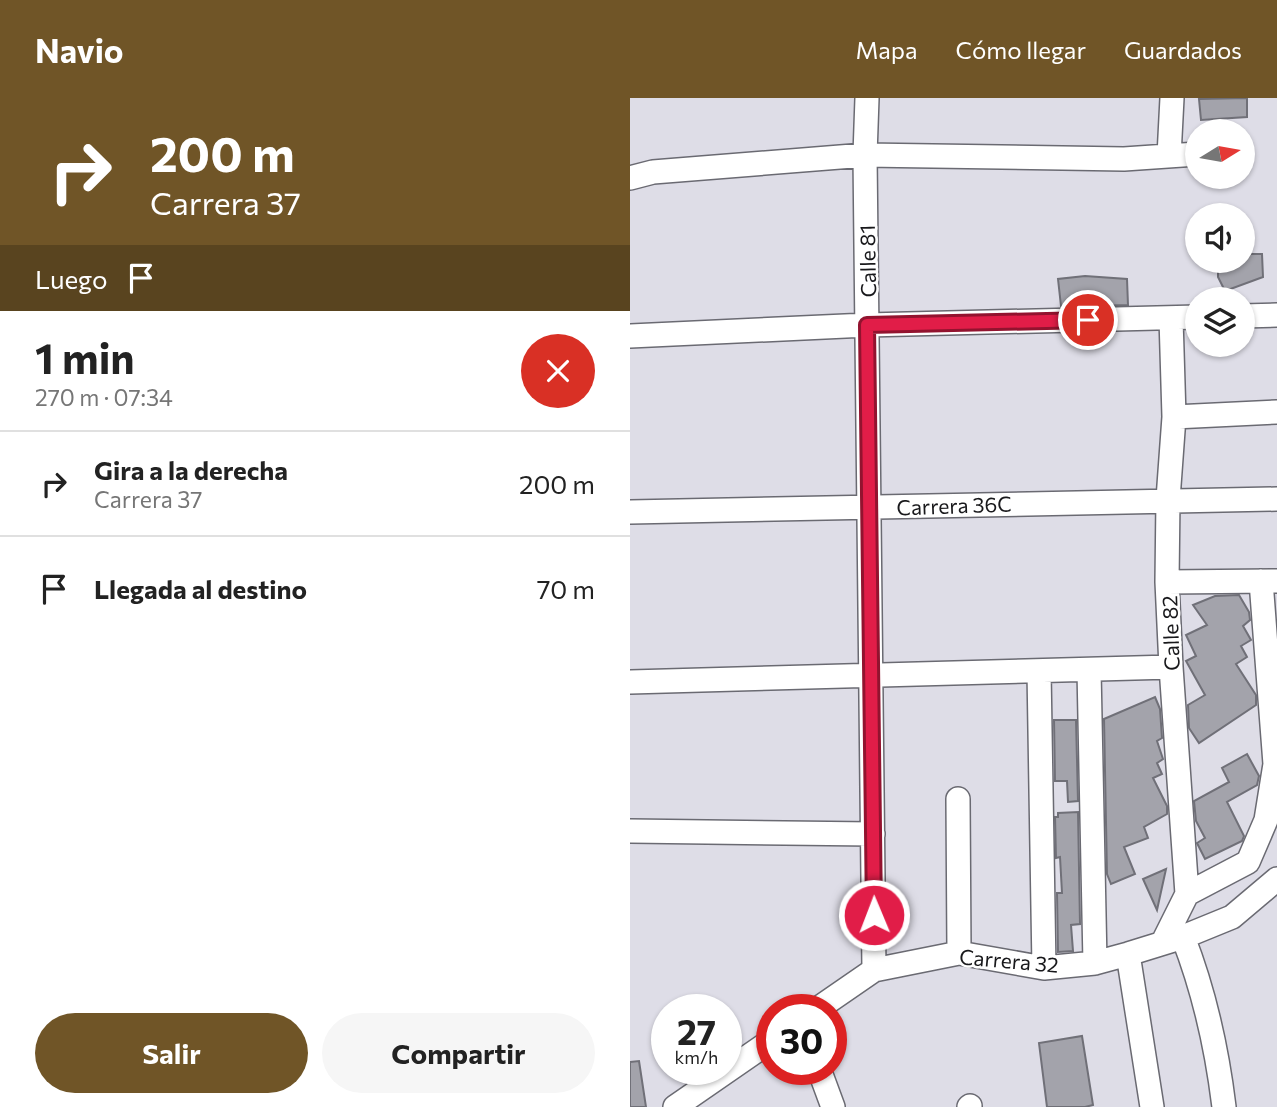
<!DOCTYPE html>
<html lang="es">
<meta charset="utf-8">
<style>
body{margin:0;font-family:Commissioner,sans-serif;background:#f6f6f6;color:#222;height:100vh;display:flex;flex-direction:column;font-size:26px;white-space:nowrap}
*{box-sizing:border-box;margin:0}
p{font-size:23px;color:#767676}
.icon{flex:none;width:38px;height:38px;fill:none;stroke:currentColor;stroke-width:2;stroke-linecap:round;stroke-linejoin:round}
.map{position:relative;flex:1;overflow:hidden}
.panel{display:flex;flex-direction:column;background:#fff;width:630px}
.panel>*{flex:none}
.banner{background:#705527;color:#fff;overflow:hidden}
.needle{width:46px;rotate:79deg}
.tools{position:absolute;left:555px;top:21px;display:grid;gap:14px}
.tools a{display:grid;place-items:center;width:70px;height:70px;border-radius:50%;background:#fff;box-shadow:0 2px 5px #0004;font-size:35px}
.speed{position:absolute;left:21px;top:896px;display:flex;gap:14px;font-size:35px;font-weight:700;text-align:center}
.speed>*{display:grid;place-content:center;width:91px;height:91px;border-radius:50%;background:#fff;box-shadow:0 2px 5px #0004;line-height:1}
.speed small{font-size:18px;font-weight:400}
.speed .limit{border:10px solid #d22;background:#fff;color:#111}
.pin{position:absolute;display:grid;place-items:center;width:60px;height:60px;color:#fff;margin:-30px;border:4px solid #fff;border-radius:50%;box-shadow:0 2px 7px #0007}
.me{position:absolute;width:77px;margin:-38px;rotate:359deg;stroke-linejoin:round;filter:drop-shadow(0 0 5px #0008)}
.turn{display:flex;align-items:center;gap:24px;height:147px;padding:0 35px;font-size:32px}
.turn .icon{width:91px;height:91px;stroke-width:2.5}
.turn b{display:block;font-size:49px;line-height:60px}
.then{display:flex;align-items:center;height:66px;padding:0 35px;background:#0003;gap:14px;font-size:26px}
.round{display:grid;place-items:center;flex:none;width:74px;height:74px;border-radius:37px;background:#f6f6f6}
.summary{display:flex;align-items:center;justify-content:space-between;height:119px;padding:0 35px}
h1{font-size:42px;font-weight:700;line-height:52px}
.cta{display:flex;gap:14px;margin-top:auto;padding:14px 35px}
.cta a{flex:1;height:80px;border-radius:42px;background:#705527;color:#fff;font-size:28px;font-weight:700;line-height:80px;text-align:center}
.cta a+a{background:#f6f6f6;color:#222}
ul{padding:0;list-style:none}
li{display:flex;align-items:center;gap:21px;height:105px;padding:0 35px;border-top:2px solid #e0e0e0}
li div{flex:1}
li b{display:block;font-size:26px}
li em{font-style:normal}
header{display:flex;align-items:center;gap:42px;box-sizing:border-box;height:98px;padding:0 35px;background:#705527;color:#fff}
header strong{font-size:33px}
nav{display:flex;gap:38px;margin-inline-start:auto;font-size:24px}
main{display:flex;flex:1;min-height:0}
.map>svg:first-child{display:block}
.building{fill:#a3a3ab;stroke:#707078;stroke-width:2}
.lines{fill:none;stroke-linecap:round;stroke-linejoin:round}
.minor-casing{stroke:#6a6a72;stroke-width:26}
.minor{stroke:#fff;stroke-width:23}
.route-casing{stroke:#92132f;stroke-width:18}
.route{stroke:#e11d48;stroke-width:12}
.labels{text-anchor:middle;dominant-baseline:central;stroke-width:5;stroke-linejoin:round;paint-order:stroke}
.street-label{font-size:21px;fill:#18181b;stroke:#fff}
</style>
<header>
<strong>Navio</strong>
<nav><a>Mapa</a><a>Cómo llegar</a><a>Guardados</a></nav>
</header>
<main>
<section class="panel">
<div class="banner">
<div class="turn"><svg class="icon" aria-label="right" viewBox="0 0 24 24"><path d="M7 20v-9h11M14 6l5 5-5 5"/></svg><div><b>200 m</b>Carrera 37</div></div>
<div class="then">Luego<svg class="icon" aria-label="arrive" viewBox="0 0 24 24"><path d="M6 21V4h12l-3 4 3 4H6"/></svg></div>
</div>
<div class="summary"><div><h1>1 min</h1><p>270 m · 07:34</p></div><a class="round" style="background:#d93025;color:#fff"><svg class="icon" aria-label="close" viewBox="0 0 24 24"><path d="M6 6l12 12M18 6L6 18"/></svg></a></div>
<ul>
<li><svg class="icon" aria-label="right" viewBox="0 0 24 24"><path d="M7 20v-9h11M14 6l5 5-5 5"/></svg><div><b>Gira a la derecha</b><p>Carrera 37</p></div><em>200 m</em></li>
<li><svg class="icon" aria-label="arrive" viewBox="0 0 24 24"><path d="M6 21V4h12l-3 4 3 4H6"/></svg><div><b>Llegada al destino</b></div><em>70 m</em></li>
</ul>
<div class="cta"><a>Salir</a><a>Compartir</a></div>
</section>
<div class="map">
<svg width="647" height="1009" viewBox="0 0 647 1009">
<rect width="100%" height="100%" fill="#dedde7"/>
<path class="building" d="M617 0V19L571 22 569 1Z
M612 156H632L633 179 595 193 588 179V163H612Z
M455 178 497 181 498 207 462 208 448 205 449 208H431L428 181Z
M609 497 619 514 620 522 613 528 621 542 611 548 617 559 606 566 626 597V607L569 645 559 630 558 607 575 597 556 563 566 558 556 537 577 527 563 507 585 498Z
M525 599 530 611 532 640 527 643 533 661 527 665 532 676 523 680 537 708V716L514 729 518 740 494 749 505 776 481 786 477 776 474 621Z
M424 622H446L448 703 438 704 437 683H425Z
M617 656 629 678 627 687 597 704 614 738 612 743 575 761 567 745 575 740 566 723 564 703 599 684 592 670Z
M448 714 450 826 441 827 443 853 428 854 427 795H432L430 759 426 760 425 719H428V715Z
M536 771 527 812 513 781Z
M452 938 463 1007 455 1009H417L409 945Z
M9 963 16 1009H0V964Z"/>
<g class="lines">
<g class="minor-casing">
<path id="minor" d="M237 0 235 57 244 872
M539 58 542 0
M0 80 23 74 235 57 494 61 567 56
M612 218 647 217
M0 238 237 227 567 219
M544 319 647 314
M0 414 647 401
M537 484 647 483
M459 572 465 865
M409 573 414 870
M0 584 541 569
M328 701 329 855
M0 733 243 736
M557 796 618 764 636 722 645 666 631 483
M553 839C574 893 587 951 594 1009
M533 844 557 796 541 569 537 484 538 401 544 319 541 220
M498 856 522 1009
M186 912 244 872 329 855 414 870 465 865 498 856 553 839 602 819 647 781
M189 971 203 1009
M45 1009 142 942
M339 1009 340 1008"/>
</g>
<use href="#minor" class="minor"/>
</g>
<g class="lines">
<g class="route-casing">
<path id="route" d="M244 817 237 227 458 222"/>
</g>
<use href="#route" class="route"/>
</g>
<g class="labels">
<g class="street-label">
<text transform="translate(237 163) rotate(-91)">Calle 81</text>
<text transform="translate(324 407) rotate(-2)">Carrera 36C</text>
<text transform="translate(540 535) rotate(-92)">Calle 82</text>
<text transform="translate(379 862) rotate(5)">Carrera 32</text>
</g>
</g>
</svg>
<div class="tools">
<a><svg class="needle" viewBox="-14 -14 28 28"><path d="M0-13l5 13h-10z" fill="#e53935"/><path d="M0 13l5-13h-10z" fill="#767676"/></svg></a>
<a><svg class="icon" aria-label="sound" viewBox="0 0 24 24"><path d="M4 9h4l5-4v14l-5-4H4zM17 9q2 3 0 6"/></svg></a>
<a><svg class="icon" aria-label="layers" viewBox="0 0 24 24"><path d="M12 4l9 5-9 5-9-5zM3 14l9 5 9-5"/></svg></a>
</div>
<div class="speed"><div>27<small>km/h</small></div><div class="limit">30</div></div>
<div class="pin" style="left:458px;top:222px;background:#d93025"><svg class="icon" aria-label="arrive" viewBox="0 0 24 24"><path d="M6 21V4h12l-3 4 3 4H6"/></svg></div>
<svg class="me" style="left:244px;top:817px" viewBox="-20 -20 40 40"><circle r="17" fill="#e11d48" stroke="#fff" stroke-width="3"/><path d="M0-11L8 9 0 5-8 9z" fill="#fff"/></svg>
</div>
</main>
